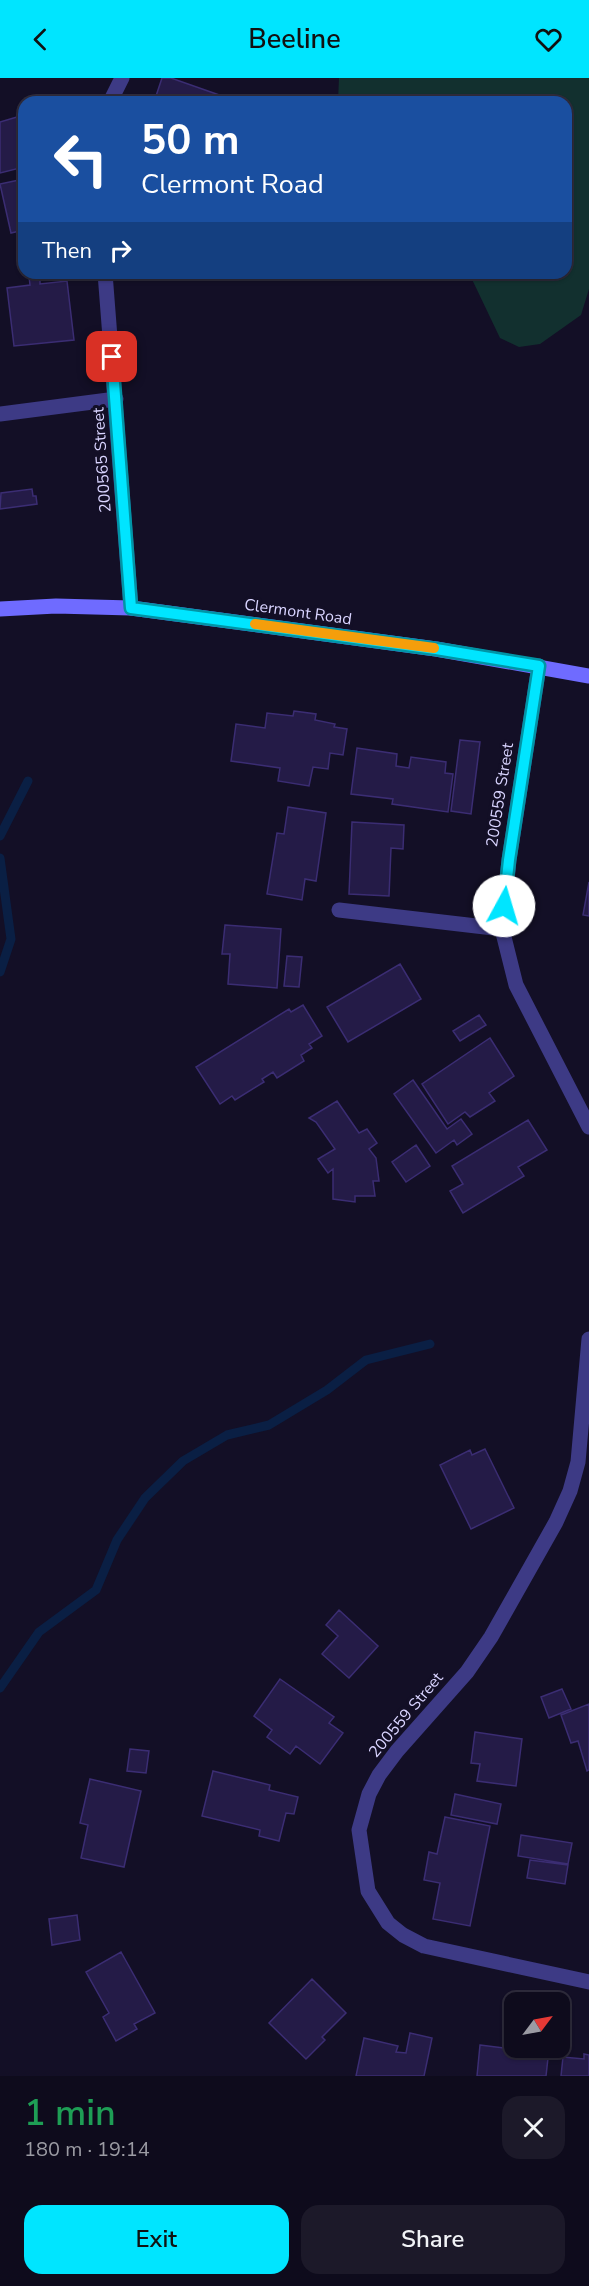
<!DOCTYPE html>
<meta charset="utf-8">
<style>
body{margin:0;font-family:"Nunito Sans",sans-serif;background:#1c1929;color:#f1f3f6;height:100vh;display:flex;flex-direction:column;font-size:22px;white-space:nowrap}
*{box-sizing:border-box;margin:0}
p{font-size:20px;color:#9b9ba3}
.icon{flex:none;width:33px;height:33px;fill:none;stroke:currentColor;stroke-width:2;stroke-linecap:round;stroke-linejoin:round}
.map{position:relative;height:1998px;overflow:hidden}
.side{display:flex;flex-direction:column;background:#0e0b1c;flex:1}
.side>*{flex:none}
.banner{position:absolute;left:18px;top:18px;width:554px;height:183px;border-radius:18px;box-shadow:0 2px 4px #0004,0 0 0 2px #2e2b3b;background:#1a4fa0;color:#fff;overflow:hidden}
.needle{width:39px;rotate:58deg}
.tools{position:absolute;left:504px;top:1914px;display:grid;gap:12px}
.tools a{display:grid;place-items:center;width:66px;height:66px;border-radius:12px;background:#0e0b1c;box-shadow:0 2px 4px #0004,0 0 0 2px #2e2b3b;font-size:30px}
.pin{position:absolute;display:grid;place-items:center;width:51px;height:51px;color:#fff;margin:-26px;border-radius:12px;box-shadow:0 3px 9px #0006}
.me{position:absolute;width:66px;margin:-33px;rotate:6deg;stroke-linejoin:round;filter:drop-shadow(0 0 4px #0008)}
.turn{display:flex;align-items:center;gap:21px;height:126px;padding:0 24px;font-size:27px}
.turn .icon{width:78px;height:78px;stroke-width:2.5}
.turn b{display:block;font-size:42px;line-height:51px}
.then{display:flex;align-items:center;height:57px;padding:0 24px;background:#0003;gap:12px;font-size:22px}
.round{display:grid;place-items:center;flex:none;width:63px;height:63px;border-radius:18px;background:#1c1929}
.headline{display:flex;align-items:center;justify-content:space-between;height:102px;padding:0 24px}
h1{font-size:36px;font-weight:600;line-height:45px;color:#1e9e55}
.cta{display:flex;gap:12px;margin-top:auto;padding:12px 24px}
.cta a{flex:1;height:69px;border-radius:18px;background:#00e5ff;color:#111;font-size:24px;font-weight:600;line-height:69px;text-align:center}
.cta a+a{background:#1c1929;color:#f1f3f6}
header{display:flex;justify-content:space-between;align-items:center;height:78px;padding:0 24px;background:#00e5ff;color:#111;font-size:27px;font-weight:600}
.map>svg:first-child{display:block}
.green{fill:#12302f}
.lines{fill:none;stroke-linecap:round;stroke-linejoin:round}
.stream{stroke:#0a1f44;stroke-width:9}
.building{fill:#241b47;stroke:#3b2d73;stroke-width:1.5}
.lane{stroke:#3d3a85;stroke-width:15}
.street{stroke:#3d3a85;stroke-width:15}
.secondary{stroke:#6f6bff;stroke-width:15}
.route-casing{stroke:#0095a6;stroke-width:15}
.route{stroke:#00e5ff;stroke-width:10}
.slow{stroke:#f59e0b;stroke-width:10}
.labels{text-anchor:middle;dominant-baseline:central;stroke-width:6;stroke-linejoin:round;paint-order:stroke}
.street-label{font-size:16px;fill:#d9d4ff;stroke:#130f26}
</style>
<header><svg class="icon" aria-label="back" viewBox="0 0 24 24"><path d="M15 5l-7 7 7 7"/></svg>Beeline<svg class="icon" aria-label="heart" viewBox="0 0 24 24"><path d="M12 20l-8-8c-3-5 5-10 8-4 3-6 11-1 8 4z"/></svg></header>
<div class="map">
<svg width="589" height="1998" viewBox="0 0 589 1998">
<rect width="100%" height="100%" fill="#130f26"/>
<path class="green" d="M339 0H589V211L581 237 540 266 519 269 500 260 469 195H566V24H338Z"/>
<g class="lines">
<path class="stream" d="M0 758 28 703
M0 780 11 861 0 894
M0 1610 39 1554 96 1512 117 1462 145 1420 183 1383 227 1357 269 1347 327 1312 366 1282 430 1266"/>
</g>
<path class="building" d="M162 0H171L225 19 223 24H154Z
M17 39 22 59 24 58V89L0 95V44Z
M24 101V152L11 155 0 106Z
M40 197V206L67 203 74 262 14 268 7 210 30 207 29 198Z
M32 411 33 418H36L37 426 0 431 1 415Z
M294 633 316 636 315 642 335 646 334 649 347 651 343 677 330 675 328 691 313 689 309 708 278 703 280 690 231 683 236 646 265 650 267 635 293 638Z
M460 662 480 664 471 736 451 733Z
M357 670 397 676 396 688 409 690 411 679 446 684 445 695 453 696 448 734 392 726 393 721 351 716Z
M288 729 326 735 316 803 305 801 302 822 267 816 277 755 284 756Z
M352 744 404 747 403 771 391 770 389 818 349 816Z
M589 804V838L583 837Z
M225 847 281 851 277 910 228 906 230 876H222Z
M287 878 302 879 299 909 284 908Z
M400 886 421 921 348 964 327 929Z
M303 927 322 958 309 966 312 970 301 977 304 983 277 1000 273 994 262 1001 264 1004 235 1022 232 1018 220 1026 196 989 289 931 291 934Z
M479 937 486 947 460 963 453 953Z
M490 960 514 998 489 1015 495 1023 470 1039 465 1034 448 1046 422 1006Z
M413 1002 447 1051 461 1041 472 1056 457 1067 454 1062 436 1075 394 1016Z
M337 1023 359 1055 367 1051 377 1065 369 1071 376 1080 379 1103H373L375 1118H355V1124L333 1121V1091L328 1095 318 1081 335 1071 316 1044 309 1040Z
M528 1042 547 1072 518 1089 524 1098 463 1135 450 1113 463 1106 452 1088Z
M416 1067 430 1088 406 1104 392 1084Z
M485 1371 514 1430 471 1451 440 1387 470 1372 472 1377Z
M339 1532 378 1568 349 1600 322 1576 338 1558 326 1547Z
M280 1601 334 1639 329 1645 343 1655 320 1686 296 1668 290 1676 267 1659 272 1652 254 1638Z
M562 1611 571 1631 549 1640 541 1619Z
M589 1626V1692L587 1693 578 1663 571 1665 561 1637Z
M475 1654 522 1661 516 1708 477 1703 480 1686 471 1685Z
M130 1671 149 1673 146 1695 127 1693Z
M213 1693 270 1707 269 1712 298 1719 294 1736 286 1735 279 1763 259 1758 260 1752 202 1738Z
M90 1701 141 1713 124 1789 81 1780 88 1747 80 1745Z
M455 1716 501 1726 497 1746 451 1737Z
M445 1739 490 1748 470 1848 433 1841 440 1805 424 1802 429 1774 437 1776Z
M521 1757 572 1765 568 1786 518 1778Z
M530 1782 568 1787 565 1806 527 1800Z
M77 1837 80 1862 52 1867 49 1841Z
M121 1874 155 1935 134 1946 137 1951 116 1963 103 1939 109 1935 86 1894Z
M312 1901 346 1935 322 1959 325 1962 306 1981 269 1945Z
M410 1955 432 1960 424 1998H356L364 1960 398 1968 396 1974 406 1975Z
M480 1967 512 1971 511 1976 548 1980 546 1998H477Z
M584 1976 589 1977V1998H561L563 1979 584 1981Z"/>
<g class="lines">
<path class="lane" d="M0 336 116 321
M339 832 502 851"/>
<path class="street" d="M110 24 122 0
M105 195 131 530
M539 588 509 782 502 851 516 907 589 1049
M589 1261 578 1384 570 1413 556 1444 491 1559 467 1594 397 1673 379 1697 369 1716 359 1752 368 1813 388 1845 403 1857 424 1868 589 1904"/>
<path class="secondary" d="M0 531 56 528 131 530 436 571 589 598"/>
</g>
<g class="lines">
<g class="route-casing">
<path id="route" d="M112 279 131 530 436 571 539 588 509 782 504 828"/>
</g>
<use href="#route" class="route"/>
<path class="slow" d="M255 546 434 570"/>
</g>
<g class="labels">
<g class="street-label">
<text transform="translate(102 382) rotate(-94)">200565 Street</text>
<text transform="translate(298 534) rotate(8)">Clermont Road</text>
<text transform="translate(500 717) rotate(-81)">200559 Street</text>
<text transform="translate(406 1637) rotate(-50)">200559 Street</text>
</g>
</g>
</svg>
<div class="tools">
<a><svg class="needle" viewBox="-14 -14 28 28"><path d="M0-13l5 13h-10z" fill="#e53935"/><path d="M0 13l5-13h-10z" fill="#9b9ba3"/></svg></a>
</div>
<div class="pin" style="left:112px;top:279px;background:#d93025"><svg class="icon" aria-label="arrive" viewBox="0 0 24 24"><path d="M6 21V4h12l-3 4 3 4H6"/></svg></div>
<svg class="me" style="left:504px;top:828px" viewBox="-20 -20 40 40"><circle r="19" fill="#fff"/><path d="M0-13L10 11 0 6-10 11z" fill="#00e5ff"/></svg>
<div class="banner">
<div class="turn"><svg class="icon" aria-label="left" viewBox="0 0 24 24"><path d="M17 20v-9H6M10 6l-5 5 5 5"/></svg><div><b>50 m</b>Clermont Road</div></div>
<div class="then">Then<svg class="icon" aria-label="right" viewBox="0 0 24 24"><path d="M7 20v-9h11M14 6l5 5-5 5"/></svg></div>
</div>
</div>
<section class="side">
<div class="headline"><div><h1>1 min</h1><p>180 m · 19:14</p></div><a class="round"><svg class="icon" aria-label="close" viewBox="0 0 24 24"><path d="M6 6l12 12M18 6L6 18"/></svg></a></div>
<div class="cta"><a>Exit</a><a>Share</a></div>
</section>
